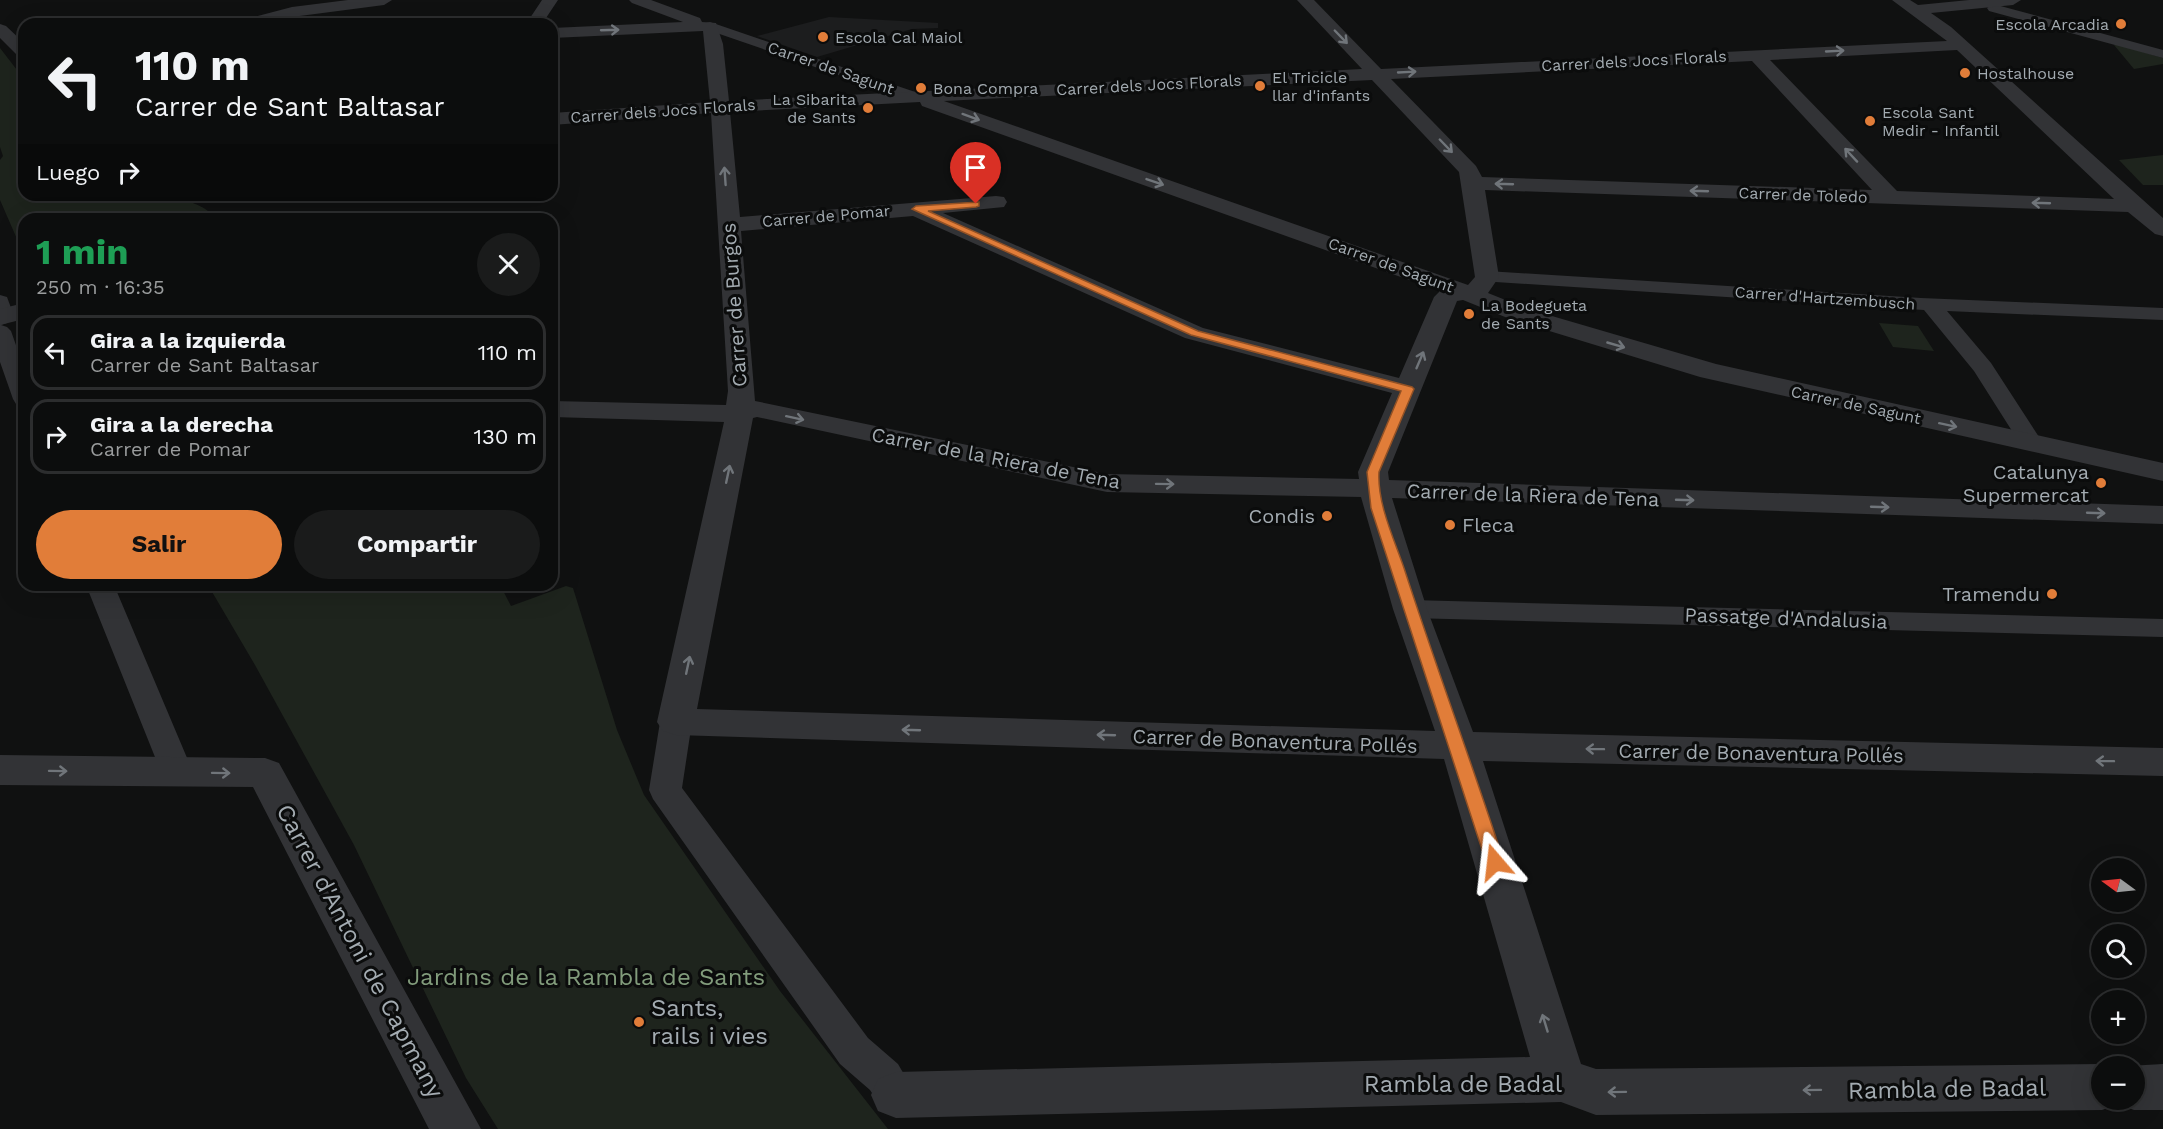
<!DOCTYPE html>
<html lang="es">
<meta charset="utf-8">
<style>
body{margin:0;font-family:"Work Sans",sans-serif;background:#1a1b1b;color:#f1f3f6;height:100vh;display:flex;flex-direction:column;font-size:22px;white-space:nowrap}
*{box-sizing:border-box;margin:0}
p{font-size:20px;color:#9a9c9d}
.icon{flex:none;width:33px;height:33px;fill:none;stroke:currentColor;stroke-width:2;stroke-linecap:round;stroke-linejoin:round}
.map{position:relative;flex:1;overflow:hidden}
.panel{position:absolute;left:18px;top:213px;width:540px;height:378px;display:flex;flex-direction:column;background:#0c0d0d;border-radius:18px;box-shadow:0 6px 24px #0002,0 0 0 2px #2c2d2e}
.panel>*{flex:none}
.top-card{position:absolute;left:18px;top:18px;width:540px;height:183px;border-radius:18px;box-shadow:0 6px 24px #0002,0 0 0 2px #2c2d2e;background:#0c0d0d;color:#f1f3f6;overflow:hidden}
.needle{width:39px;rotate:285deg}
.buttons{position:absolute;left:2091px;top:858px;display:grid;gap:12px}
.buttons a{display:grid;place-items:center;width:54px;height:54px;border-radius:50%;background:#0c0d0d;box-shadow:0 6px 24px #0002,0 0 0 2px #2c2d2e;font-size:30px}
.pin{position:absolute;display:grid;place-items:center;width:51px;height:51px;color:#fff;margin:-62px -26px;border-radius:50% 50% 50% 0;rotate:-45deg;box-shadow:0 0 6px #0007}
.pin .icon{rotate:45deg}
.me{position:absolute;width:66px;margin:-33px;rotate:343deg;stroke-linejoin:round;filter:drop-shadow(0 0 4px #0008)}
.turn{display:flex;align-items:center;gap:21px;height:126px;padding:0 18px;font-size:27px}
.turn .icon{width:78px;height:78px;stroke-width:2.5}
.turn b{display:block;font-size:42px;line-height:51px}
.then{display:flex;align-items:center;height:57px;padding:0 18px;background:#0003;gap:12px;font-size:22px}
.round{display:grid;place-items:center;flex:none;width:63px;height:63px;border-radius:32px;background:#1a1b1b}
.headline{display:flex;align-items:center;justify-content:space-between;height:102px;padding:0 18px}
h1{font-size:36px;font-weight:700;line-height:45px;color:#1e9e55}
.primary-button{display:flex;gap:12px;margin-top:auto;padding:12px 18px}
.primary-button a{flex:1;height:69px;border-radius:36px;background:#e17d39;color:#111;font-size:24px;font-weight:700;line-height:69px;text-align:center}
.primary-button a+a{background:#1a1b1b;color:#f1f3f6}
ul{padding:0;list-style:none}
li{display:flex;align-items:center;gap:18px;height:75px;margin:0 12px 9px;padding:0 6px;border:3px solid #2c2d2e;border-radius:18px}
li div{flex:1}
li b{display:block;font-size:22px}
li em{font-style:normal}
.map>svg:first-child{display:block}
.built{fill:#1c1d1e}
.green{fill:#1e241d}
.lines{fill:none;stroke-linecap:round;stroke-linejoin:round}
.pedestrian{fill:#323336;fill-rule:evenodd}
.minor{fill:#323336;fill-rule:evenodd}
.oneway{stroke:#70757a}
.route{fill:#e17d39;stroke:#925125;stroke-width:1.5}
.poi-dot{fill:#e17d39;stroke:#0b0c0c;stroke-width:2}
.labels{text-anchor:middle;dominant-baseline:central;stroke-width:6;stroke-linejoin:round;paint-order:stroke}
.far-poi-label{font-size:16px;fill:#a3abb1;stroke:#0b0c0c;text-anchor:start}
.far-street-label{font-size:16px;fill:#a3abb1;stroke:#0b0c0c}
.street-label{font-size:20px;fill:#a3abb1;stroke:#0b0c0c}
.poi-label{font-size:20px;fill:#a3abb1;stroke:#0b0c0c;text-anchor:end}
.near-street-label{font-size:24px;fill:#a3abb1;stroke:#0b0c0c}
.near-park-label{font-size:24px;fill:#819b7b;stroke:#0b0c0c}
.near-poi-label{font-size:24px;fill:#a3abb1;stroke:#0b0c0c;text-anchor:start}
</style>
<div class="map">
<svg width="2163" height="1129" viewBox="0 0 2163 1129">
<rect width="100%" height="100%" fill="#101111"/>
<path class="built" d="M829 17 938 23V28L912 29 817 57 757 36Z"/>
<path class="green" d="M2116 44 2163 58V64L2134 69 2114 45Z
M0 48 24 79V195H180C195 207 203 203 216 219H24V255L0 200V160L3 156 0 147Z
M2163 155V185H2143L2119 160Z
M1879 323 1918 326 1934 351 1893 347Z
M208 585H500L511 606 566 586 573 588 617 730 644 795 780 991 888 1129H498L466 1078 354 845 255 665Z"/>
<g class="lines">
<path class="pedestrian" d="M1993 4 2163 50V58L1989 11 1987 8Z
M710 22 921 94 924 97 921 100H911L705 29V23Z
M1487 271 1921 298 2163 308V320L1947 311 1991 363 2039 437 2035 442H2019L1974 371 1924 310 1480 281 1477 277 1480 273Z
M0 295 7 297 14 316 7 323 1 325 7 327 11 331 24 368V406L16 404 13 399 0 362Z
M86 585H114L193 772 188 780 177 784 166 780 161 772Z
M1410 600 2163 619V637L1410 618 1400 615 1396 609 1400 603Z
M676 711 687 714 692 722 682 788 868 1038 898 1064 916 1095 910 1108 896 1114 882 1108 870 1090 840 1064 653 799 649 790 660 722 665 714Z"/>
<path class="minor" d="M348 0H392L384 5 292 17 264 24H237L239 21 292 7Z
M542 0H558L542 24H526Z
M629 0H651L700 18 702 22 716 23 723 44 729 101 1362 69 1297 0H1314L1381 69 1947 41 1892 0H1910L1918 5 1969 0H2021L2013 5 1931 13 1951 27 2163 218V236L2155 234 2128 212 1485 190 1499 277 1488 293 1528 309 1716 364 2163 463V481L1700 377 1510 319 1463 300 1457 301 1388 472 1389 480 2163 506V524L1392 498 1427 609 1473 732 2163 748V776L1483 761 1581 1064 1596 1069 2102 1064 2108 1066H2102V1100H2134V1066H2128L2163 1064V1110H2134L2118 1104 2102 1110 1596 1115 1561 1102 896 1118 878 1111 871 1095 878 1079 896 1072 1530 1057 1444 759 676 735 663 731 657 722 724 422 552 417V401L726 405 728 391 711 113 552 125V113L710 102 703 31 552 38V28L683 22 632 3ZM1957 50 2114 199 1897 191 1770 60ZM1752 61 1872 190 1482 177 1476 166 1391 79ZM1372 80 1459 172 1475 277 1468 285 944 101ZM920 102 922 106 1440 291 1434 297 1399 378 1203 328 943 213 1004 207 1007 202 1004 197 996 196 740 217 730 112ZM913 216 1185 338 1392 393 1358 472 1359 479 1107 474 755 401 741 231ZM757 417 1107 492 1361 497 1393 609 1435 731 697 709 753 418Z
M0 24 6 26 24 43V57L18 56 0 38Z
M24 303V319L0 325V309Z
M0 755 265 758 279 763 481 1129H429L253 787 0 785Z"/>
</g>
<defs><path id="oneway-shaft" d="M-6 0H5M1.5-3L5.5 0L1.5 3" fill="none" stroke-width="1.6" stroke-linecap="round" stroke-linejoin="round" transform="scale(1.5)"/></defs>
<g class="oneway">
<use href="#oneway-shaft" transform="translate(610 30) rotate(-2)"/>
<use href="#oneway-shaft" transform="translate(1341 37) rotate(46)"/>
<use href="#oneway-shaft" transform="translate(1835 51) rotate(-3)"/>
<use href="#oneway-shaft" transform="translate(1407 72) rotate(-3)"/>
<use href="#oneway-shaft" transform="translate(971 117) rotate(20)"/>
<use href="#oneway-shaft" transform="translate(1446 146) rotate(46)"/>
<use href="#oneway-shaft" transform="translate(1851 155) rotate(-133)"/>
<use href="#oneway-shaft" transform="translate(725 176) rotate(-94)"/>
<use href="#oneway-shaft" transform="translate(1155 182) rotate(19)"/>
<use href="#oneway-shaft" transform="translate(1504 184) rotate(-178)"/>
<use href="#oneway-shaft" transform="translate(1699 191) rotate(-178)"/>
<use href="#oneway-shaft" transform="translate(2041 203) rotate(-178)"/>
<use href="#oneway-shaft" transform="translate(1616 345) rotate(16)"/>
<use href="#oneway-shaft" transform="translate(1420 360) rotate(-67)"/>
<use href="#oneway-shaft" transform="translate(795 418) rotate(12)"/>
<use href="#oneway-shaft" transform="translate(1948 425) rotate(12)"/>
<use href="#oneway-shaft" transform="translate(728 474) rotate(-78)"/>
<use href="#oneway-shaft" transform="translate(1165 484) rotate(1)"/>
<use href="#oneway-shaft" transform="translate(1685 500) rotate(2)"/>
<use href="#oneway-shaft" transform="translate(1880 507) rotate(2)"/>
<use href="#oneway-shaft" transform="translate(2096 513) rotate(2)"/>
<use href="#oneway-shaft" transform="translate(688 665) rotate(-78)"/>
<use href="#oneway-shaft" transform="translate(911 730) rotate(-178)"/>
<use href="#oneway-shaft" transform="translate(1106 735) rotate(-178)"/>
<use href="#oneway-shaft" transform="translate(1595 749) rotate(-179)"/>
<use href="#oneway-shaft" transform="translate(2105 761) rotate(-179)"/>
<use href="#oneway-shaft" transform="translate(58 771) rotate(1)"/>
<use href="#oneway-shaft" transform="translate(221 773) rotate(1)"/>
<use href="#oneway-shaft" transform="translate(1545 1023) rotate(-107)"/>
<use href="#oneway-shaft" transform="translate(1812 1090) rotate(179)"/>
<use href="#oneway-shaft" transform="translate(1617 1092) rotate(179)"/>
</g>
<path class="route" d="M979 202V206L976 207 928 211 1198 331 1412 387 1414 389 1379 472C1377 503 1394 539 1404 568 1436 667 1472 763 1504 862L1501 866H1489L1486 862 1371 508 1367 472 1401 391 1191 335 912 209 916 206Z"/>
<g class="poi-dot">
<circle cx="2121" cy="24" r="6"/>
<circle cx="823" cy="37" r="6"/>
<circle cx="1965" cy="73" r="6"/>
<circle cx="1260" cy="86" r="6"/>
<circle cx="921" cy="88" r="6"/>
<circle cx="868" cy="108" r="6"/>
<circle cx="1870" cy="121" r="6"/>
<circle cx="1469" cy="314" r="6"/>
<circle cx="2101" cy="483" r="6"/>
<circle cx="1327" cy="516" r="6"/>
<circle cx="1450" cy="525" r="6"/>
<circle cx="2052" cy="594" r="6"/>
<circle cx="639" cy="1022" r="6"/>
</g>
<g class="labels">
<g class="far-poi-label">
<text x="2109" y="24" text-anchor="end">Escola Arcadia</text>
<text x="835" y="37">Escola Cal Maiol</text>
<text x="1977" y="73">Hostalhouse</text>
<text x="1272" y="77">El Tricicle<tspan x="1272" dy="18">llar d'infants</tspan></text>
<text x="933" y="88">Bona Compra</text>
<text x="856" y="99" text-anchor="end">La Sibarita<tspan x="856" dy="18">de Sants</tspan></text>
<text x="1882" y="112">Escola Sant<tspan x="1882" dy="18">Medir - Infantil</tspan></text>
<text x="1481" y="305">La Bodegueta<tspan x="1481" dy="18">de Sants</tspan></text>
</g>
<g class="far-street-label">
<text transform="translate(1634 61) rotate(-3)">Carrer dels Jocs Florals</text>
<text transform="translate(831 68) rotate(19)">Carrer de Sagunt</text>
<text transform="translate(1149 85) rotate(-3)">Carrer dels Jocs Florals</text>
<text transform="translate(663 111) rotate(-4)">Carrer dels Jocs Florals</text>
<text transform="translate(1803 195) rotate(2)">Carrer de Toledo</text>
<text transform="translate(826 216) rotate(-5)">Carrer de Pomar</text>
<text transform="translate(1391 265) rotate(20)">Carrer de Sagunt</text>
<text transform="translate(1825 298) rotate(4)">Carrer d'Hartzembusch</text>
<text transform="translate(1856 405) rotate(12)">Carrer de Sagunt</text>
</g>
<g class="street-label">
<text transform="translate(734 305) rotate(-94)">Carrer de Burgos</text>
<text transform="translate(996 458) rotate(11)">Carrer de la Riera de Tena</text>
<text transform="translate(1533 495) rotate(2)">Carrer de la Riera de Tena</text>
<text transform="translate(1786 618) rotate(2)">Passatge d'Andalusia</text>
<text transform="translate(1275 741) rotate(2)">Carrer de Bonaventura Pollés</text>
<text transform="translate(1761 753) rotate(1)">Carrer de Bonaventura Pollés</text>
</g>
<g class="poi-label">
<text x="2089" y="472">Catalunya<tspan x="2089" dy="23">Supermercat</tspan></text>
<text x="1315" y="516">Condis</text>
<text x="1462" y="525" text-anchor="start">Fleca</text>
<text x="2040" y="594">Tramendu</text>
</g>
<g class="near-street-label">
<text transform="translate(360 951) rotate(62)">Carrer d'Antoni de Capmany</text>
<text x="1463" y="1084">Rambla de Badal</text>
<text transform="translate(1947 1089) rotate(-1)">Rambla de Badal</text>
</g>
<g class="near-park-label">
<text x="586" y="977">Jardins de la Rambla de Sants</text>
</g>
<g class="near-poi-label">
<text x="651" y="1008">Sants,<tspan x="651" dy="28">rails i vies</tspan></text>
</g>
</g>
</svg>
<div class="buttons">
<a><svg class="needle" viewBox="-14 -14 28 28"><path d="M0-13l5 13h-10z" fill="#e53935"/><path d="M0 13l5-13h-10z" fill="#9a9c9d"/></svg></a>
<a><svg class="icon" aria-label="search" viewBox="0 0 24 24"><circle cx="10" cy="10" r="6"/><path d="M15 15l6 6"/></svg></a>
<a>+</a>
<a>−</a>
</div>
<div class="pin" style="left:976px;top:204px;background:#d93025"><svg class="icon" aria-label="arrive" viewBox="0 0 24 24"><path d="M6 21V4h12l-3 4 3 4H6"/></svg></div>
<svg class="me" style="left:1495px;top:862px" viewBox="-20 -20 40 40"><path d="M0-17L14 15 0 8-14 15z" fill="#e17d39" stroke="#fff" stroke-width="4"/></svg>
<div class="top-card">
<div class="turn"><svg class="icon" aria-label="left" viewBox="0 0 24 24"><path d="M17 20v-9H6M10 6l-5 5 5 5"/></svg><div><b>110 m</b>Carrer de Sant Baltasar</div></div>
<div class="then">Luego<svg class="icon" aria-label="right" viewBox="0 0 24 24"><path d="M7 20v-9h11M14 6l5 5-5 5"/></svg></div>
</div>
<section class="panel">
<div class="headline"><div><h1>1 min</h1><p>250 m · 16:35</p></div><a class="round"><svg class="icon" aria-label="close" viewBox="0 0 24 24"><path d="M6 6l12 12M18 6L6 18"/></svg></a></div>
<ul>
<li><svg class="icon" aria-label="left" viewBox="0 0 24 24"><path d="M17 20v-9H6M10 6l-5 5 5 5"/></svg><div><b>Gira a la izquierda</b><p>Carrer de Sant Baltasar</p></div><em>110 m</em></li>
<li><svg class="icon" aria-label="right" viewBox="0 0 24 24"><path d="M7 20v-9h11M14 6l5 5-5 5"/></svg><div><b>Gira a la derecha</b><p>Carrer de Pomar</p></div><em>130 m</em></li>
</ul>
<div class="primary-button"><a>Salir</a><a>Compartir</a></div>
</section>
</div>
